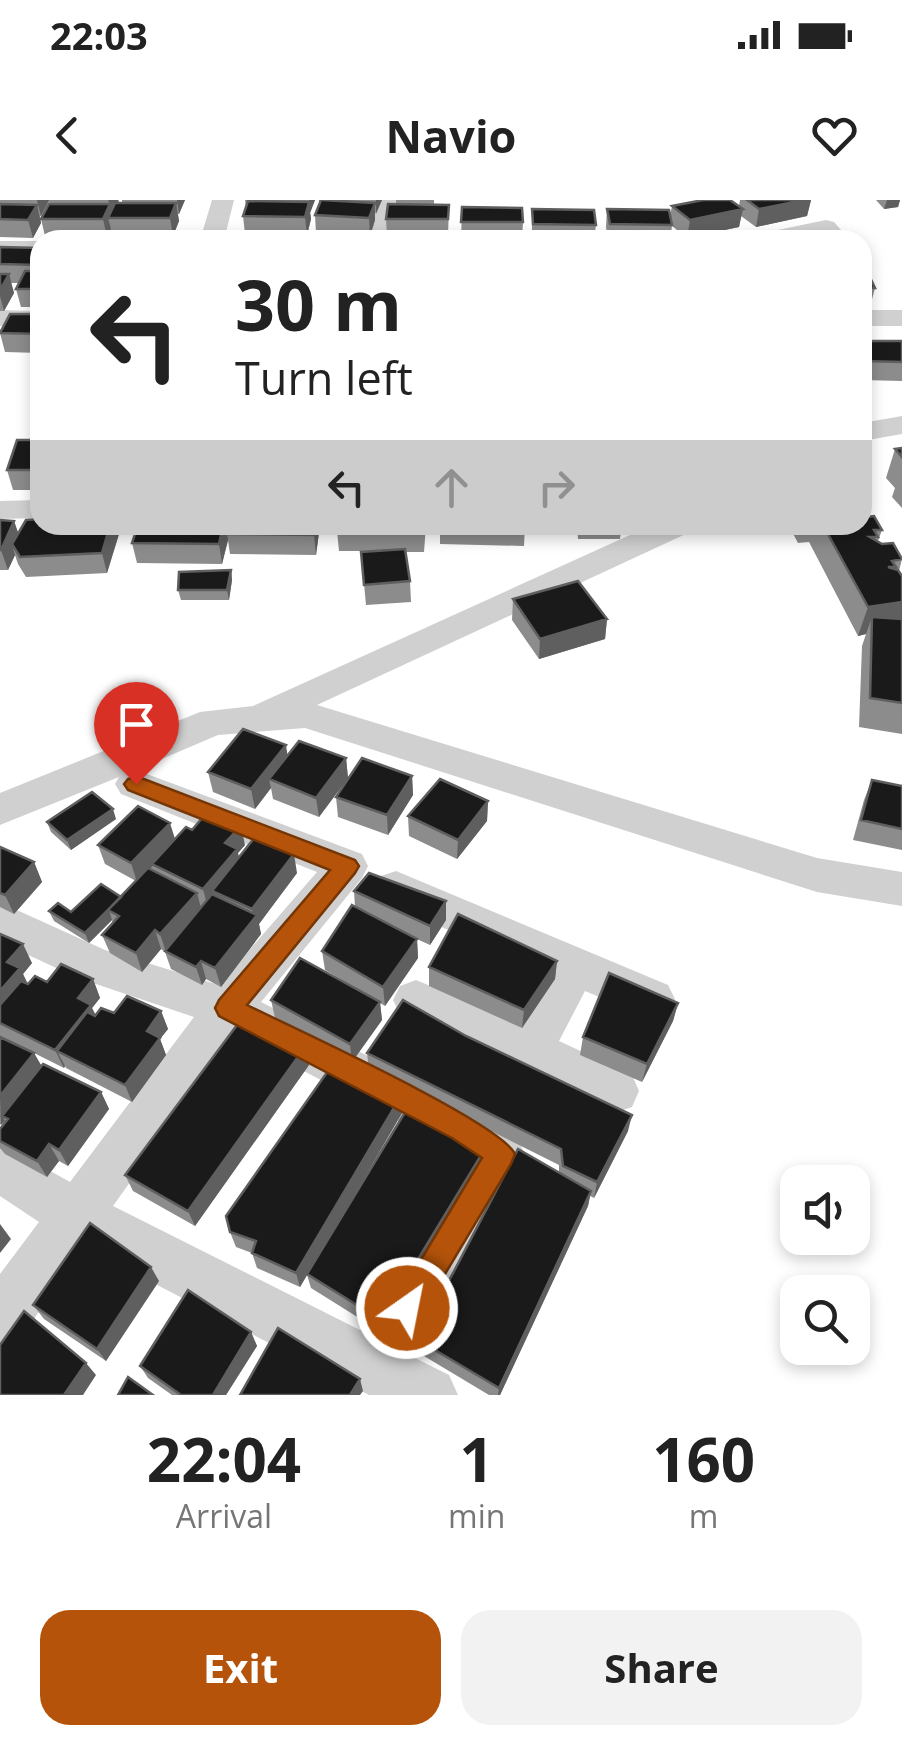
<!DOCTYPE html>
<style>
body{margin:0;font-family:"Open Sans",sans-serif;background:#f2f2f2;color:#222;height:100vh;display:flex;flex-direction:column;font-size:38px;white-space:nowrap}
*{box-sizing:border-box;margin:0}
p{font-size:32px;color:#767676}
.icon{flex:none;width:55px;height:55px;fill:none;stroke:currentColor;stroke-width:2;stroke-linecap:round;stroke-linejoin:round}
.map{position:relative;height:1195px;overflow:hidden}
.side{display:flex;flex-direction:column;background:#fff;flex:1}
.side>*{flex:none}
.banner{position:absolute;left:30px;top:30px;width:842px;height:305px;border-radius:30px;box-shadow:0 5px 15px #0003;background:#fff;color:#222;overflow:hidden}
.controls{position:absolute;left:780px;top:965px;display:grid;gap:20px}
.controls a{display:grid;place-items:center;width:90px;height:90px;border-radius:20px;background:#fff;box-shadow:0 5px 15px #0003;font-size:50px}
.pin{position:absolute;display:grid;place-items:center;width:85px;height:85px;color:#fff;margin:-102px -42px;border-radius:50% 50% 50% 0;rotate:-45deg;box-shadow:0 0 10px #0007}
.pin .icon{rotate:45deg}
.me{position:absolute;width:110px;margin:-55px;rotate:33deg;stroke-linejoin:round;filter:drop-shadow(0 0 8px #0008)}
.turn{display:flex;align-items:center;gap:35px;height:210px;padding:0 40px;font-size:45px}
.turn .icon{width:130px;height:130px;stroke-width:2.5}
.turn b{display:block;font-size:70px;line-height:85px}
.lanes{display:flex;align-items:center;height:95px;padding:0 40px;background:#0003;justify-content:center;gap:50px;direction:ltr}
.lanes .off{opacity:.35}
.eta{display:flex;justify-content:space-evenly;align-items:center;height:170px;text-align:center}
.eta b{font-size:60px;font-weight:700;line-height:70px}
.primary-button{display:flex;gap:20px;margin-top:auto;padding:20px 40px}
.primary-button a{flex:1;height:115px;border-radius:30px;background:#b45309;color:#fff;font-size:40px;font-weight:700;line-height:115px;text-align:center}
.primary-button a+a{background:#f2f2f2;color:#222}
.status{display:flex;justify-content:space-between;align-items:center;height:70px;padding:0 50px;background:#fff;direction:ltr}
.status svg{height:28px;fill:currentColor}
header{display:flex;justify-content:space-between;align-items:center;height:130px;padding:0 40px;background:#fff;font-size:45px;font-weight:700}
.map>svg:first-child{display:block}
.lines{fill:none;stroke-linecap:round;stroke-linejoin:round}
.minor{fill:#d0d0d0;fill-rule:evenodd}
.wall{fill:#8c8c8c}
.shaded-wall{fill:#5f5f5f}
.building{fill:#1a1a1a;stroke:#5f5f5f;stroke-width:2.5}
.route{fill:#b45309;stroke:#753606;stroke-width:2.5}
</style>
<div class="status"><b>22:03</b><svg viewBox="0 0 49 12"><path d="M0 12V9h3v3zM5 12V6h3v6zM10 12V3h3v9zM15 12V0h3v12zM26 1h20v11H26zM47 4h2v5h-2z"/></svg></div>
<header><svg class="icon" aria-label="back" viewBox="0 0 24 24"><path d="M15 5l-7 7 7 7"/></svg>Navio<svg class="icon" aria-label="heart" viewBox="0 0 24 24"><path d="M12 20l-8-8c-3-5 5-10 8-4 3-6 11-1 8 4z"/></svg></header>
<div class="map">
<svg width="902" height="1195" viewBox="0 0 902 1195">
<rect width="100%" height="100%" fill="#fff"/>
<g class="lines">
<path class="minor" d="M212 0H234L224 40H200Z
M374 0H396L393 40H369Z
M826 20 834 22 850 40H825L821 35 796 40H749L753 35Z
M0 41H40V55H0Z
M0 110 40 111V127L0 126Z
M862 110H902V126H862Z
M902 216V234L862 241V223Z
M40 300V318L0 319V301Z
M652 325H695L690 332 317 505 817 658 902 672V706L817 692 305 528 218 535 136 570 362 654 368 666 362 678 261 802 479 912 518 938 525 955 482 1040 409 1155 449 1175 458 1195H369L84 1047 20 1139 0 1147V1074L39 1022 0 996V943L70 982 194 817 78 778 0 742V707L19 711 105 750 219 785 317 672 121 594 115 584 119 577 0 625V593L200 512 253 506ZM235 835 443 944 468 962 360 1130 113 1006Z
M396 671 668 785 675 799 668 813 652 819 585 791 559 841 632 875 639 891 632 907 615 913 598 907 400 814 393 800 400 786 416 780 519 823 547 774 381 700 375 688 381 676Z"/>
</g>
<path class="wall" d="M0 0H118V3H122V0H185L179 14H178L179 21 173 36 112 35 111 29 107 37 45 36 41 19 50 4 49 2 41 16H40L41 23 33 38 0 37Z
M245 0H315L310 13 311 19 307 35 245 34 243 16 246 7Z
M319 0H382L375 14V20L370 36 316 33 315 15 319 4Z
M396 0H434V4L449 5 448 37H387L386 19 396 4Z
M740 0H811L807 16 756 27 741 16 739 27 687 38 672 26 670 40H608L606 27 607 9 670 16 672 6H739Z
M876 0H900L898 7 884 9Z
M462 7 523 22 522 40H461Z
M532 9 596 25 594 40H532Z
M0 47 40 48V107H21L16 89 19 83H11L14 93 4 111H0Z
M862 56 865 62 863 71 875 88 870 107H862Z
M40 114V153L5 152 0 133Z
M862 141H902V181L862 180Z
M40 240V290H13L7 270Z
M902 248V308L892 297 895 288 886 278 895 249Z
M864 316 882 330 878 341 902 359 899 371 902 376V534L859 527 862 446 866 434 858 436 809 342 798 343 790 328 791 325H862Z
M0 320 14 321 18 333 40 325H116L119 334 107 373 26 377 18 364 15 355 8 370H0Z
M320 325 316 355 230 354 228 340 222 364 137 363 132 343 228 328Z
M426 325 424 352H406L410 381 411 402 366 405 361 352 372 351H339L337 331Z
M440 325H525L524 346 440 344Z
M577 325H622L620 339H578Z
M231 370 232 380 229 400H181L178 390Z
M513 399 607 419 605 439 539 459 512 420Z
M287 556 346 558 348 578 319 617 273 599 271 588 255 609 213 592 208 572Z
M412 576 413 595 388 635 338 617 336 597Z
M872 580 902 586V650L853 640 864 600Z
M488 601 487 621 457 659 409 636 408 616Z
M116 619 71 650 51 632 47 622Z
M192 630 245 645 238 653 239 657 297 673 259 724 261 734 221 787 206 779 202 785 171 769 165 752 161 749 142 772 110 753 102 735 113 723 112 720 89 743 54 721 49 711 71 712 121 697 136 681 105 664 98 645 175 639Z
M0 647 34 662 42 682 14 714 0 707Z
M354 691 446 701V720L430 745 410 736 417 739 418 758 385 806 380 803 382 820 352 862 275 818 271 800 364 793 325 770 322 751 355 707Z
M0 734 32 763 23 774 28 784 47 782 93 779 100 798 92 808 96 815 161 811 168 829 160 839 166 855 132 902 66 868 65 866 64 868 34 853 41 866 101 892 109 909 68 966 59 961 47 977 5 954 0 948V929L6 922 5 921 1 925 0 924Z
M557 761 555 779 522 828 429 786V767Z
M678 803 673 821 642 882 580 855 583 837Z
M367 853 628 931 594 998 590 996 588 1006 500 1195H489L419 1153 418 1140 559 972V965L419 895 491 939 490 956 383 1133 311 1088 307 1075 300 1087 257 1068 252 1053 236 1047 230 1032 405 908 328 1040 416 894 369 871Z
M309 865 195 1026 133 991 125 975Z
M159 1081 106 1161 44 1119 33 1105Z
M251 1132 257 1146 226 1195H172L148 1178 140 1166Z"/>
<path class="shaded-wall" d="M37 0H49L41 16Z
M108 0H118L119 1 112 15 108 18 111 29 107 37 103 19 110 5Z
M177 0H185L179 14Z
M309 0H315L310 13Z
M376 0H382L376 14Z
M804 0H811L807 16 756 27 759 9Z
M887 0H900L898 7 884 9Z
M309 2 311 19 307 35 305 17Z
M176 3 179 21 173 36 170 18Z
M375 3V20L370 36 369 18Z
M37 5 41 23 33 38 28 20Z
M743 9 739 27 687 38 690 20Z
M9 74 14 93 4 111 0 96V90Z
M868 303 862 322V305Z
M14 321 21 341 12 344 15 355 8 370 1 350Z
M110 325H116L119 334 107 373 102 353Z
M223 325H228L229 334H227L228 340 222 364 219 344Z
M316 325H320L316 355 314 335Z
M231 370 232 380 229 400 227 390Z
M902 402V429L872 417 866 434 858 436 868 407Z
M607 419 605 439 539 459 540 439Z
M286 545 289 565 269 579 271 588 255 609 251 589Z
M346 558 348 578 319 617 316 598Z
M412 576 413 595 388 635 387 615Z
M488 601 487 621 457 659 458 640Z
M113 609 116 619 71 650 67 640Z
M170 623 176 642 137 682 131 663Z
M241 626 245 645 238 653 241 669 212 691 214 700 208 708 203 689 225 643Z
M294 654 297 673 259 724 261 734 221 787 215 768 254 719 252 709Z
M34 662 42 682 14 714 5 695Z
M197 693 202 712 166 752 160 734Z
M446 701V720L430 745V726Z
M109 710 112 720 89 743 85 733Z
M155 730 161 749 142 772 136 753Z
M417 739 418 758 385 806 383 787Z
M23 744 32 763 23 774 29 787 0 821V791L7 762Z
M201 761 206 779 202 785 196 767Z
M557 761 555 779 522 828 524 810Z
M93 779 100 798 92 808 99 823 57 851 65 866 64 868 55 850 78 798Z
M380 802 382 820 352 862 350 844Z
M678 803 673 821 642 882 647 864Z
M161 811 168 829 160 839 166 855 132 902 125 885 147 831Z
M305 847 309 865 195 1026 188 1011Z
M34 853 44 870 2 916 5 921 1 925 0 896Z
M404 891 405 908 300 1087 296 1073Z
M101 892 109 909 68 966 59 950Z
M632 915 628 931 594 998 597 982Z
M491 939 490 956 383 1133 381 1120Z
M49 944 59 961 47 977 37 961Z
M591 991 588 1006 500 1195H498L499 1188Z
M0 1024 11 1039 0 1053Z
M151 1067 159 1081 106 1161 97 1149Z
M251 1132 257 1146 226 1195H213Z
M86 1163 96 1175 83 1195H64Z
M360 1179 363 1191 360 1195H350Z"/>
<path class="building" d="M321 0H322L375 3 369 18 315 15Z
M703 0H730L743 9 690 20 672 6Z
M747 0H804L759 9Z
M248 1 309 2 305 17 243 16Z
M115 3H176L170 18H108Z
M0 4 37 5 28 20 0 19Z
M49 4H110L103 19H41Z
M388 4 449 5 448 19H386Z
M462 7 522 8 523 22H461Z
M532 9 594 10 596 25 533 24Z
M607 9 669 10 672 25 610 24Z
M0 47 40 48V63L39 65 0 64Z
M25 71H40V89H16Z
M862 71H867L875 88H862Z
M0 74H9L0 90Z
M10 114H40V134L0 133Z
M862 141H902V162L862 161Z
M17 240H40V270H7Z
M902 248V257L895 249Z
M862 294 868 303 862 305Z
M862 314 866 317 874 316 882 330H874L878 337H870L882 344 893 343 902 359 892 361 896 367H888L898 370 902 376V402L868 407 823 325H862Z
M40 319V325H110L102 353 20 357 12 344 26 320Z
M0 320 14 321 1 350H0Z
M138 325H223L219 344 132 343Z
M229 325H316L314 335 227 334Z
M338 325H424V332L337 331Z
M405 349 410 381 364 385 361 352Z
M231 370 227 390H178L179 372Z
M578 381 607 419 540 439 513 399Z
M872 417 902 419V503L870 498Z
M243 529 286 545 251 589 208 572Z
M299 541 346 558 316 598 269 579Z
M362 558 412 576 387 615 336 597Z
M440 579 488 601 458 640 408 616Z
M872 580 902 586V629L861 620Z
M92 592 113 609 67 640 47 622Z
M138 606 170 623 131 663 98 645Z
M208 611 241 626 225 643 237 649 203 689 152 664 186 627 192 630Z
M255 637 294 654 252 709 212 691Z
M0 647 34 662 5 695 0 693Z
M148 668 197 693 160 734 155 730 136 753 102 735 119 716 108 710Z
M369 673 446 701 430 726 354 691Z
M101 684 121 697 85 733 49 711 58 703 71 712Z
M212 694 257 715 215 768 201 761 196 767 165 751Z
M352 705 417 739 383 787 322 751Z
M458 714 557 761 524 810 429 767Z
M0 734 23 744 7 762 20 768 0 791Z
M300 758 380 802 350 844 271 800Z
M61 764 93 779 78 798 91 805 55 850 0 823V805L21 781 28 784 35 776 47 782Z
M609 773 678 803 647 864 583 837Z
M127 796 161 811 147 831 160 838 125 885 57 851 87 812 95 816 101 808 114 813Z
M403 800 466 836 632 915 597 982 563 966 561 949 367 853Z
M246 813 305 847 188 1011 125 975Z
M0 837 34 853 0 896Z
M335 861 404 891 296 1073 252 1053 256 1041 230 1032 226 1016Z
M43 864 101 892 59 950 49 944 37 961 0 941V929L8 919 2 916Z
M416 894 491 939 381 1120 307 1074Z
M518 949 591 991 499 1188 418 1140Z
M90 1023 151 1067 97 1149 33 1105Z
M188 1090 251 1132 213 1195H181L140 1166Z
M24 1111 86 1163 64 1195H0V1145Z
M278 1128 360 1179 350 1195H240Z
M128 1177 153 1195H118Z"/>
<path class="route" d="M136 576 355 660 359 666 355 673 247 805C291 827 500 922 515 954L511 964 418 1119 407 1124 396 1119 392 1108 482 958 452 938 219 816 215 808 219 800 330 670 128 590 124 584 128 579Z"/>
</svg>
<div class="controls">
<a><svg class="icon" aria-label="sound" viewBox="0 0 24 24"><path d="M4 9h4l5-4v14l-5-4H4zM17 9q2 3 0 6"/></svg></a>
<a><svg class="icon" aria-label="search" viewBox="0 0 24 24"><circle cx="10" cy="10" r="6"/><path d="M15 15l6 6"/></svg></a>
</div>
<div class="pin" style="left:136px;top:584px;background:#d93025"><svg class="icon" aria-label="arrive" viewBox="0 0 24 24"><path d="M6 21V4h12l-3 4 3 4H6"/></svg></div>
<svg class="me" style="left:407px;top:1108px" viewBox="-20 -20 40 40"><circle r="17" fill="#b45309" stroke="#fff" stroke-width="3"/><path d="M0-11L8 9 0 5-8 9z" fill="#fff"/></svg>
<div class="banner">
<div class="turn"><svg class="icon" aria-label="left" viewBox="0 0 24 24"><path d="M17 20v-9H6M10 6l-5 5 5 5"/></svg><div><b>30 m</b>Turn left</div></div>
<div class="lanes"><svg class="icon" aria-label="left" viewBox="0 0 24 24"><path d="M17 20v-9H6M10 6l-5 5 5 5"/></svg><svg class="icon off" aria-label="ahead" viewBox="0 0 24 24"><path d="M12 20V5M6 11l6-6 6 6"/></svg><svg class="icon off" aria-label="right" viewBox="0 0 24 24"><path d="M7 20v-9h11M14 6l5 5-5 5"/></svg></div>
</div>
</div>
<section class="side">
<div class="eta">
<div><b>22:04</b><p>Arrival</p></div>
<div><b>1</b><p>min</p></div>
<div><b>160</b><p>m</p></div>
</div>
<div class="primary-button"><a>Exit</a><a>Share</a></div>
</section>
